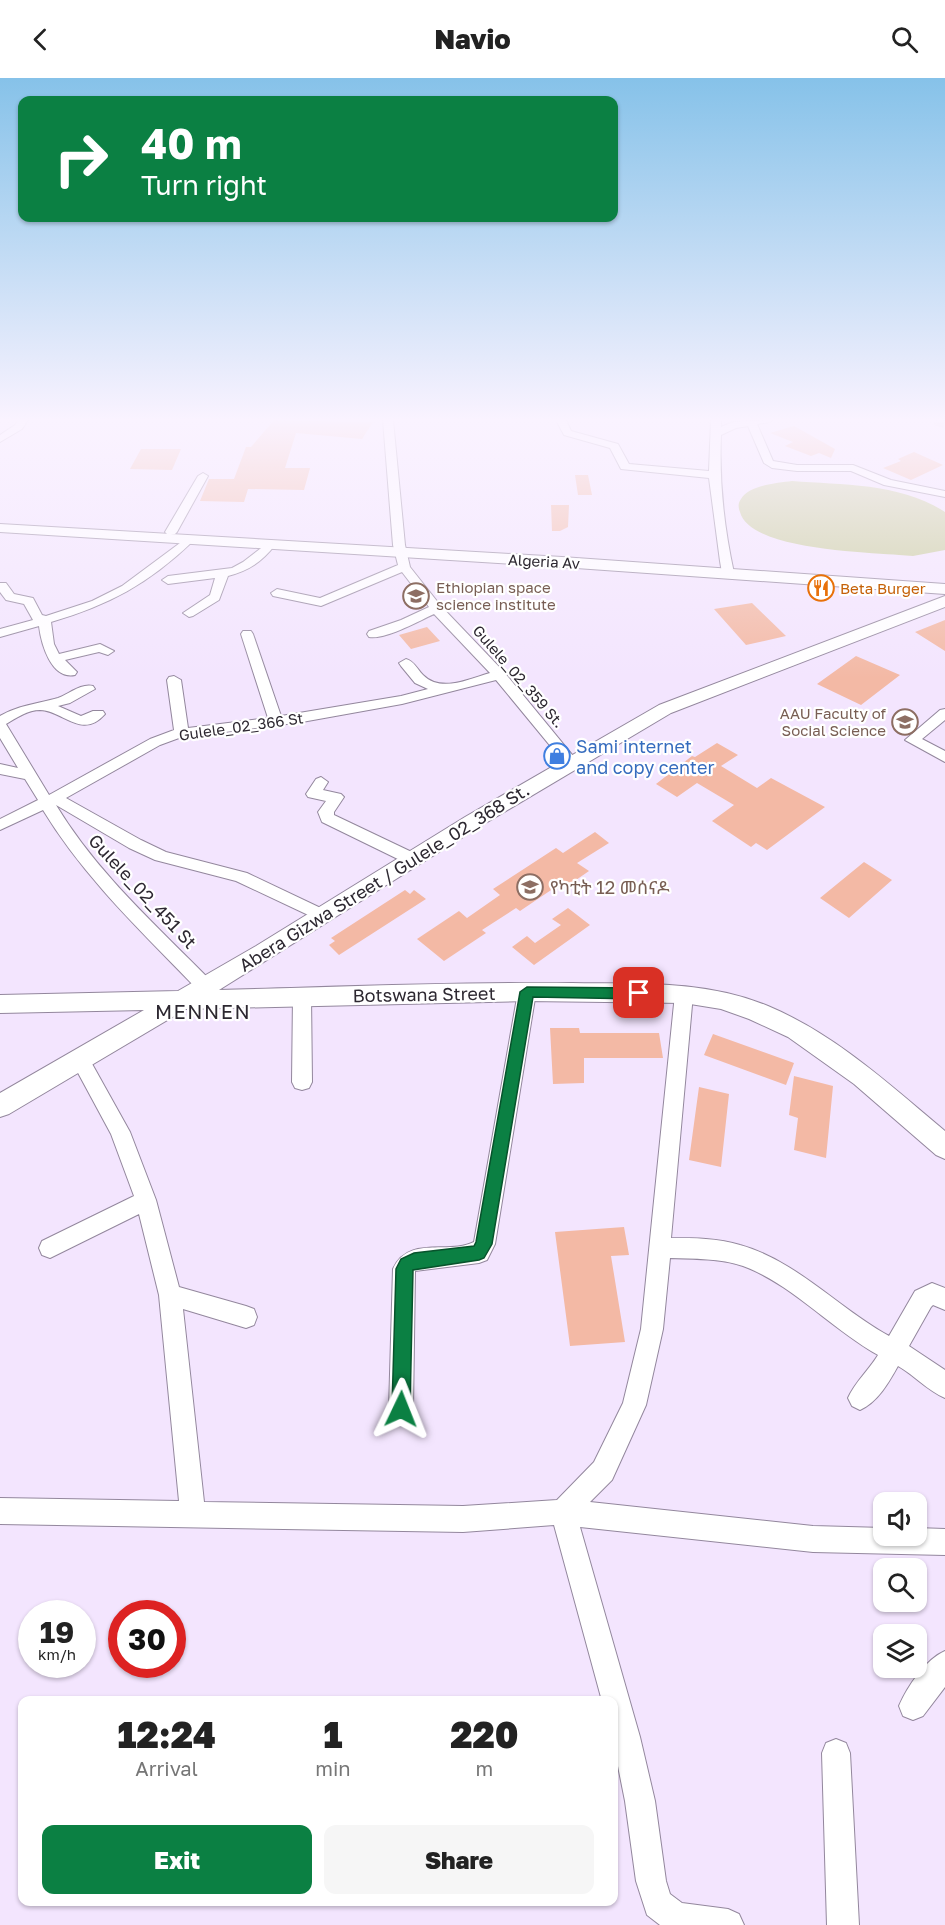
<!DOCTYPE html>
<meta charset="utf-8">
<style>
body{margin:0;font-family:"Golos Text","Noto Sans Ethiopic",sans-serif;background:#f6f6f6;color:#222;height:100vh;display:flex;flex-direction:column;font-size:22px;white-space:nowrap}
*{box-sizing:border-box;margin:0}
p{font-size:20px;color:#767676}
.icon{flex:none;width:33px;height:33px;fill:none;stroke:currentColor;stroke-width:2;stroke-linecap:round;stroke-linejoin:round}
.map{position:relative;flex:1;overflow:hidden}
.drawer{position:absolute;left:18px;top:1618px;width:600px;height:210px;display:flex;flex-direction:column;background:#fff;border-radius:12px;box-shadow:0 2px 4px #0004}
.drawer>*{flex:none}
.hud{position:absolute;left:18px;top:18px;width:600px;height:126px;border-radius:12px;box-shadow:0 2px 4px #0004;background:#0b8043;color:#fff;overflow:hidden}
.buttons{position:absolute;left:873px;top:1414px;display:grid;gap:12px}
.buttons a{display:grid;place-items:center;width:54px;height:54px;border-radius:12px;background:#fff;box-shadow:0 2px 4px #0004;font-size:30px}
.speed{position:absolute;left:18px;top:1522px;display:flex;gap:12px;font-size:30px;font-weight:700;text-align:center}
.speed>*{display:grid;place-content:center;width:78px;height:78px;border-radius:50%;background:#fff;box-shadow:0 2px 4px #0004;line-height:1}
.speed small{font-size:15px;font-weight:400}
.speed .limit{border:9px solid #d22;background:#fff;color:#111}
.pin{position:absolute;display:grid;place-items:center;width:51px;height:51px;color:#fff;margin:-26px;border-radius:12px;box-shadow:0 3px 9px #0006}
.me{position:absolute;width:66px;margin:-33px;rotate:2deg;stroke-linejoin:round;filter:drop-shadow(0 0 4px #0008)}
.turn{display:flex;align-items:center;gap:21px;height:126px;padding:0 24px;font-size:27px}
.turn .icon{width:78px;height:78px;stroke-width:2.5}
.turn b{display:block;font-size:42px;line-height:51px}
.eta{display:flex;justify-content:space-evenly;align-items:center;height:102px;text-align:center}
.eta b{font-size:36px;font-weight:800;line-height:42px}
.cta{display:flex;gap:12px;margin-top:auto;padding:12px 24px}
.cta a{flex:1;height:69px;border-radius:12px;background:#0b8043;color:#fff;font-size:24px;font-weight:800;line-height:69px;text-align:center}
.cta a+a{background:#f6f6f6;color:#222}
header{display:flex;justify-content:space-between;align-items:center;height:78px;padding:0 24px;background:#fff;font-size:27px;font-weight:800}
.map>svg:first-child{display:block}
.green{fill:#c7cb99}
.building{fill:#f3b9a5}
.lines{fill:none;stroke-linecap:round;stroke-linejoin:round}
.minor-tunnel{stroke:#cbbfd5;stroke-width:10;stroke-dasharray:10 5;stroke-linecap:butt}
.minor-casing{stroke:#93879d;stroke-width:2}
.major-casing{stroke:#93879d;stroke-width:2}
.minor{fill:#fff;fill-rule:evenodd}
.major{fill:#fff;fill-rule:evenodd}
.route{fill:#0b8043;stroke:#07532c;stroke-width:1.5}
.labels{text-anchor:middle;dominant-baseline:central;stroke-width:4.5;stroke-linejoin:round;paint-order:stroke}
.far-street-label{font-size:15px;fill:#2d2831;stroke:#fff}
.far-education-label{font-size:15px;fill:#785e54;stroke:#fff;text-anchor:start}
.far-food-label{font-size:15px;fill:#c56008;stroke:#fff;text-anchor:start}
.shop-label{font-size:18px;fill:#366cbe;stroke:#fff;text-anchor:start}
.street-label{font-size:18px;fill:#2d2831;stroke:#fff}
.education-label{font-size:18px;fill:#785e54;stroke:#fff;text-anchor:start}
.neighbourhood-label{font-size:20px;letter-spacing:1.5px;fill:#2d2831;stroke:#fff}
</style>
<header><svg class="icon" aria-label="back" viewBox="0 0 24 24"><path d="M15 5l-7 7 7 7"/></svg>Navio<svg class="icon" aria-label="search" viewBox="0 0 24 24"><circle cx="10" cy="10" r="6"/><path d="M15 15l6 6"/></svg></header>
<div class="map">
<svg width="945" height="1847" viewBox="0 0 945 1847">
<rect width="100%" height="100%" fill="#f3e5fe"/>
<path class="green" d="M792 403C843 407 901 405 945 434V472L913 478 899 477C866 474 750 472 740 434 738 429 738 425 741 421 749 407 777 405 792 403Z"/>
<path class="building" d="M274 342 373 344 362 361 296 355 285 390H310L304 412 248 411 244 424 200 423 209 401H234L246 369H251Z
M794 348 835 371 831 380 819 375 811 378 785 368 793 364 770 355Z
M141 371H181L172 392 130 391Z
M914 374 943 387 911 402 883 390 901 383 898 381Z
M575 397H588L592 417H578Z
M551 427H569L568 449 560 453H552Z
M752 525 786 558 746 567 714 531Z
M945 542V573L915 554Z
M427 549 440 563 411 571 399 557Z
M856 578 900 597 861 627 817 606Z
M717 665 738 677 721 688 757 710 771 700 825 729 767 772 756 765 751 769 712 743 734 727 697 705 677 719 656 706 692 678 695 679Z
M595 754 609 765 577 785 589 793 563 811 560 806 520 833 516 830 482 852 486 855 444 883 417 861 459 833 467 840 500 817 493 811 556 770 563 775Z
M864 784 892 802 849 840 820 820Z
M405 812 410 816 414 812 426 821 339 877 329 867 335 863 331 860Z
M568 830 590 847 534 887 512 869 527 858 535 865 561 847 552 841Z
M550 950H579L580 955H659L663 980H584V1005L553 1006Z
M713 956 794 985 786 1007 704 977Z
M794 998 833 1008 826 1080 794 1072 798 1040 789 1037Z
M699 1009 729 1016 721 1089 689 1082Z
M624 1149 629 1177 611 1178 625 1264 570 1268 555 1154Z"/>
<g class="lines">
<path class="minor-tunnel" d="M935 342 945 345"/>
<g class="minor-casing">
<path id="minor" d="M18 342H28L22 351 0 364V357L15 347Z
M383 342H393L405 467 410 489 440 527 504 594 578 684 571 689 566 687 496 602 402 626 302 644 179 660 160 667 66 720 141 762 166 774 247 795 327 833 329 837 327 841 321 843 236 803 155 782 129 770 56 727C97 795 157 848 212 904L215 909 212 914 206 916 200 914C144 856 85 801 43 732L0 752V741L38 722 25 701 0 696V686L18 690 0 660V638C19 627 37 626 58 620 69 616 81 605 93 608L95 611 70 625 58 628 81 638 93 633H103L105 636C82 662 64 633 40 632 28 632 16 640 6 646L49 717 150 661 174 652 167 602 169 599 174 598 181 602 188 650 268 640 241 556 243 553H251L253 556 281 638 401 618 428 611 415 605 401 588 399 585 406 581C414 583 417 591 423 597 441 615 469 601 490 595L434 536C419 543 385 562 369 559L367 556 369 553 401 542 429 529 402 494 321 528 273 518 271 515 277 511 320 520 398 487 393 467Z
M556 342H566L571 353 618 366 629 386 709 393 711 342H721V349L733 344 772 342 770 344 757 346 773 383 797 387H853L891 402 945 413V419L884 407 851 393H797L772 390 764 385 748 348 736 350 721 357C719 404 724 449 734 495L728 499 722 495 720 483 709 400 621 391 610 370 564 357Z
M203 395 208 398 177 454 175 456H167L165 454 198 398Z
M188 459 192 460V464C148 506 109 527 51 544L54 566 59 576 100 566 114 573 108 577 99 574 65 582 77 594 75 597C51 602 41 565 39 548L0 559V551L33 542 24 526 6 522 0 514V505H6L14 516 33 520 42 537 46 538 92 523 122 508Z
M269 464 275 467C262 484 248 493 228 498L219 522 193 538 189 539 183 535 210 517 215 500 168 506 162 502 168 498 232 490 243 484Z
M945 631V642L922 661 945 673V684L905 662 940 632Z
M321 699 328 704 323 712 341 716 344 719 334 734V737L418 777 420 781 418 785H406L322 744 318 734 326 723 308 719 306 716 316 701Z
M527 907 533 909 536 914 495 1166 487 1182 479 1185 415 1193 413 1331 409 1339 401 1343 393 1339 389 1331 393 1191C408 1157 448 1177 474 1164L518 914 521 909Z
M684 909 690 911 693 916 671 1160C694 1160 718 1160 740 1167 797 1183 838 1230 889 1258L915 1213 932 1205 945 1210V1232L933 1227 931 1229 909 1268 945 1292V1320C928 1313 914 1297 898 1288 889 1304 878 1324 860 1332L852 1328 848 1320C855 1304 869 1292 878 1277 833 1252 790 1205 743 1188 720 1180 694 1181 670 1180L663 1251 646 1327 612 1402 590 1424 813 1448 884 1450V1458H916V1450L945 1451V1477L813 1474 580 1449 640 1659 655 1723 666 1803 670 1816 682 1825 728 1831 739 1836 744 1847H660L647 1837 636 1803 625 1723 614 1668V1623H602L554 1447 463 1454 0 1446V1420L179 1423 159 1217 139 1136 50 1180 42 1177 39 1170 42 1163 134 1118 111 1056 70 980 72 975 79 972 86 975 130 1054 156 1122 179 1209 246 1228 254 1231 257 1239 254 1247 246 1250 183 1231 204 1424 463 1428 557 1422 594 1384 623 1325 641 1251 675 916 678 911Z
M302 911 308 913 311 918 312 1004 309 1010 302 1012 295 1010 292 1004 293 918 296 913Z
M945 1573V1609L923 1638 913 1642 903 1638 899 1628C907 1609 926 1581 945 1573Z
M836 1661 846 1665 850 1675 859 1847H827L822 1675 826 1665Z"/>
</g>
<g class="major-casing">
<path id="major" d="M0 446 562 479 945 506V516L562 489 0 454Z
M945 518V529L671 635 479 749 219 912C336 909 454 904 572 905 639 906 705 902 768 928 835 956 890 1007 945 1053V1081L936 1077 854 1006 788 959 749 941 721 931 684 925 527 923 186 931 9 1036 0 1039V1015L144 932 0 935V917L178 913 256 868 465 739 659 627Z"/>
</g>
<use href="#minor" class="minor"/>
<use href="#major" class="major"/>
</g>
<linearGradient id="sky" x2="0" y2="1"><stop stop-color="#86c2e9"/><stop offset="0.57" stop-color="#faf3ff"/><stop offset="1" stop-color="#faf3ff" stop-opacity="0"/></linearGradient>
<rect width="945" height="600" fill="url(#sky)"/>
<path class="route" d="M527 909 639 910 646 915 639 921 533 919 492 1166 484 1180 479 1182 413 1192 410 1331 408 1338 401 1340 395 1338 392 1331 396 1191 401 1181 414 1175 474 1168 476 1164 520 914Z"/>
<defs>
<g id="restaurant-ring" transform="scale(1.35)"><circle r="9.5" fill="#fff" stroke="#e8710a" stroke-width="1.5"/><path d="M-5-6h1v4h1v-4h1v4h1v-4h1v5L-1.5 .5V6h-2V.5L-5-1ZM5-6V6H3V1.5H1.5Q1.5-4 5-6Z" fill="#e8710a"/></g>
<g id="school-ring" transform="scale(1.35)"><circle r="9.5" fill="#fff" stroke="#8d6e63" stroke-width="1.5"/><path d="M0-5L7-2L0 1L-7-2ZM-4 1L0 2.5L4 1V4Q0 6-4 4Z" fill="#8d6e63"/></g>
<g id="university-ring" transform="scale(1.35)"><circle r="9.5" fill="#fff" stroke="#8d6e63" stroke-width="1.5"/><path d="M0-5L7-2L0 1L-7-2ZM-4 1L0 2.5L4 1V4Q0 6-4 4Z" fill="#8d6e63"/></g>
<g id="shop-ring" transform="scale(1.35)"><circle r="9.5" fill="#fff" stroke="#3f7fe0" stroke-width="1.5"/><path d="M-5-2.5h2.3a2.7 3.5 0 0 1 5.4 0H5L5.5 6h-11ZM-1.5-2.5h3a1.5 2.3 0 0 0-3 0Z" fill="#3f7fe0"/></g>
</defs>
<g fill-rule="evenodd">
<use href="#restaurant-ring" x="821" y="510"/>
<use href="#school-ring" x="416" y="518"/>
<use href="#university-ring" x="905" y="644"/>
<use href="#shop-ring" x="557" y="678"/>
<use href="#school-ring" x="530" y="809"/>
</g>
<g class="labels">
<g class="far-street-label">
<text transform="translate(544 483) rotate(3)">Algeria Av</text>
<text transform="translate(519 598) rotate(49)">Gulele_02_359 St.</text>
<text transform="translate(241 648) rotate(-8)">Gulele_02_366 St</text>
</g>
<g class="far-education-label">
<text x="436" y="509">Ethiopian space<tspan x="436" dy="17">science institute</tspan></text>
<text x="886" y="635" text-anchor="end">AAU Faculty of<tspan x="886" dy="17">Social Science</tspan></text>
</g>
<g class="far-food-label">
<text x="840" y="510">Beta Burger</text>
</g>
<g class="shop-label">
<text x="576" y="668">Sami internet<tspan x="576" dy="21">and copy center</tspan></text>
</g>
<g class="street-label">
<text transform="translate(384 799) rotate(-32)">Abera Gizwa Street / Gulele_02_368 St.</text>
<text transform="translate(143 813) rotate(47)">Gulele_02_451 St</text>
<text transform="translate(424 916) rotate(-1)">Botswana Street</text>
</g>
<g class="education-label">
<text x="550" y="809">የካቲት 12 መሰናዶ</text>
</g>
<g class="neighbourhood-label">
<text x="203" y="933">MENNEN</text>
</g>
</g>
</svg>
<div class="buttons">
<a><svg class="icon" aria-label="sound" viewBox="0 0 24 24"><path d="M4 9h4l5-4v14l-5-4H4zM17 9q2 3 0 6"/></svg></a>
<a><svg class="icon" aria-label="search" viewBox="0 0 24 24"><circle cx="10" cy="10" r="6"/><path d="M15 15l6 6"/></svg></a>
<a><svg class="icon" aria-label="layers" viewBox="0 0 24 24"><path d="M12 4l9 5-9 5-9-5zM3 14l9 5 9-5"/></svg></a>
</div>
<div class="speed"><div>19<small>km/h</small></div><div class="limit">30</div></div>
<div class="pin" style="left:639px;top:915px;background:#d93025"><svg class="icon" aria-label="arrive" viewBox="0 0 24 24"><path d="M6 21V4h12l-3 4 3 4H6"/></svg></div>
<svg class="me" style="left:401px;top:1331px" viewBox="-20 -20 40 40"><path d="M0-17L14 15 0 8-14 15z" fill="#0b8043" stroke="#fff" stroke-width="4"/></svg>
<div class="hud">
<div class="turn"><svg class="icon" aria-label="right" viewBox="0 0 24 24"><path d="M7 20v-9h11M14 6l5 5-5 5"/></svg><div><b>40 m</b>Turn right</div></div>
</div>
<section class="drawer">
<div class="eta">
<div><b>12:24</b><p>Arrival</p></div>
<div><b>1</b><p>min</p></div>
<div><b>220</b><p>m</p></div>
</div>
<div class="cta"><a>Exit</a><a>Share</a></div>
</section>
</div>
